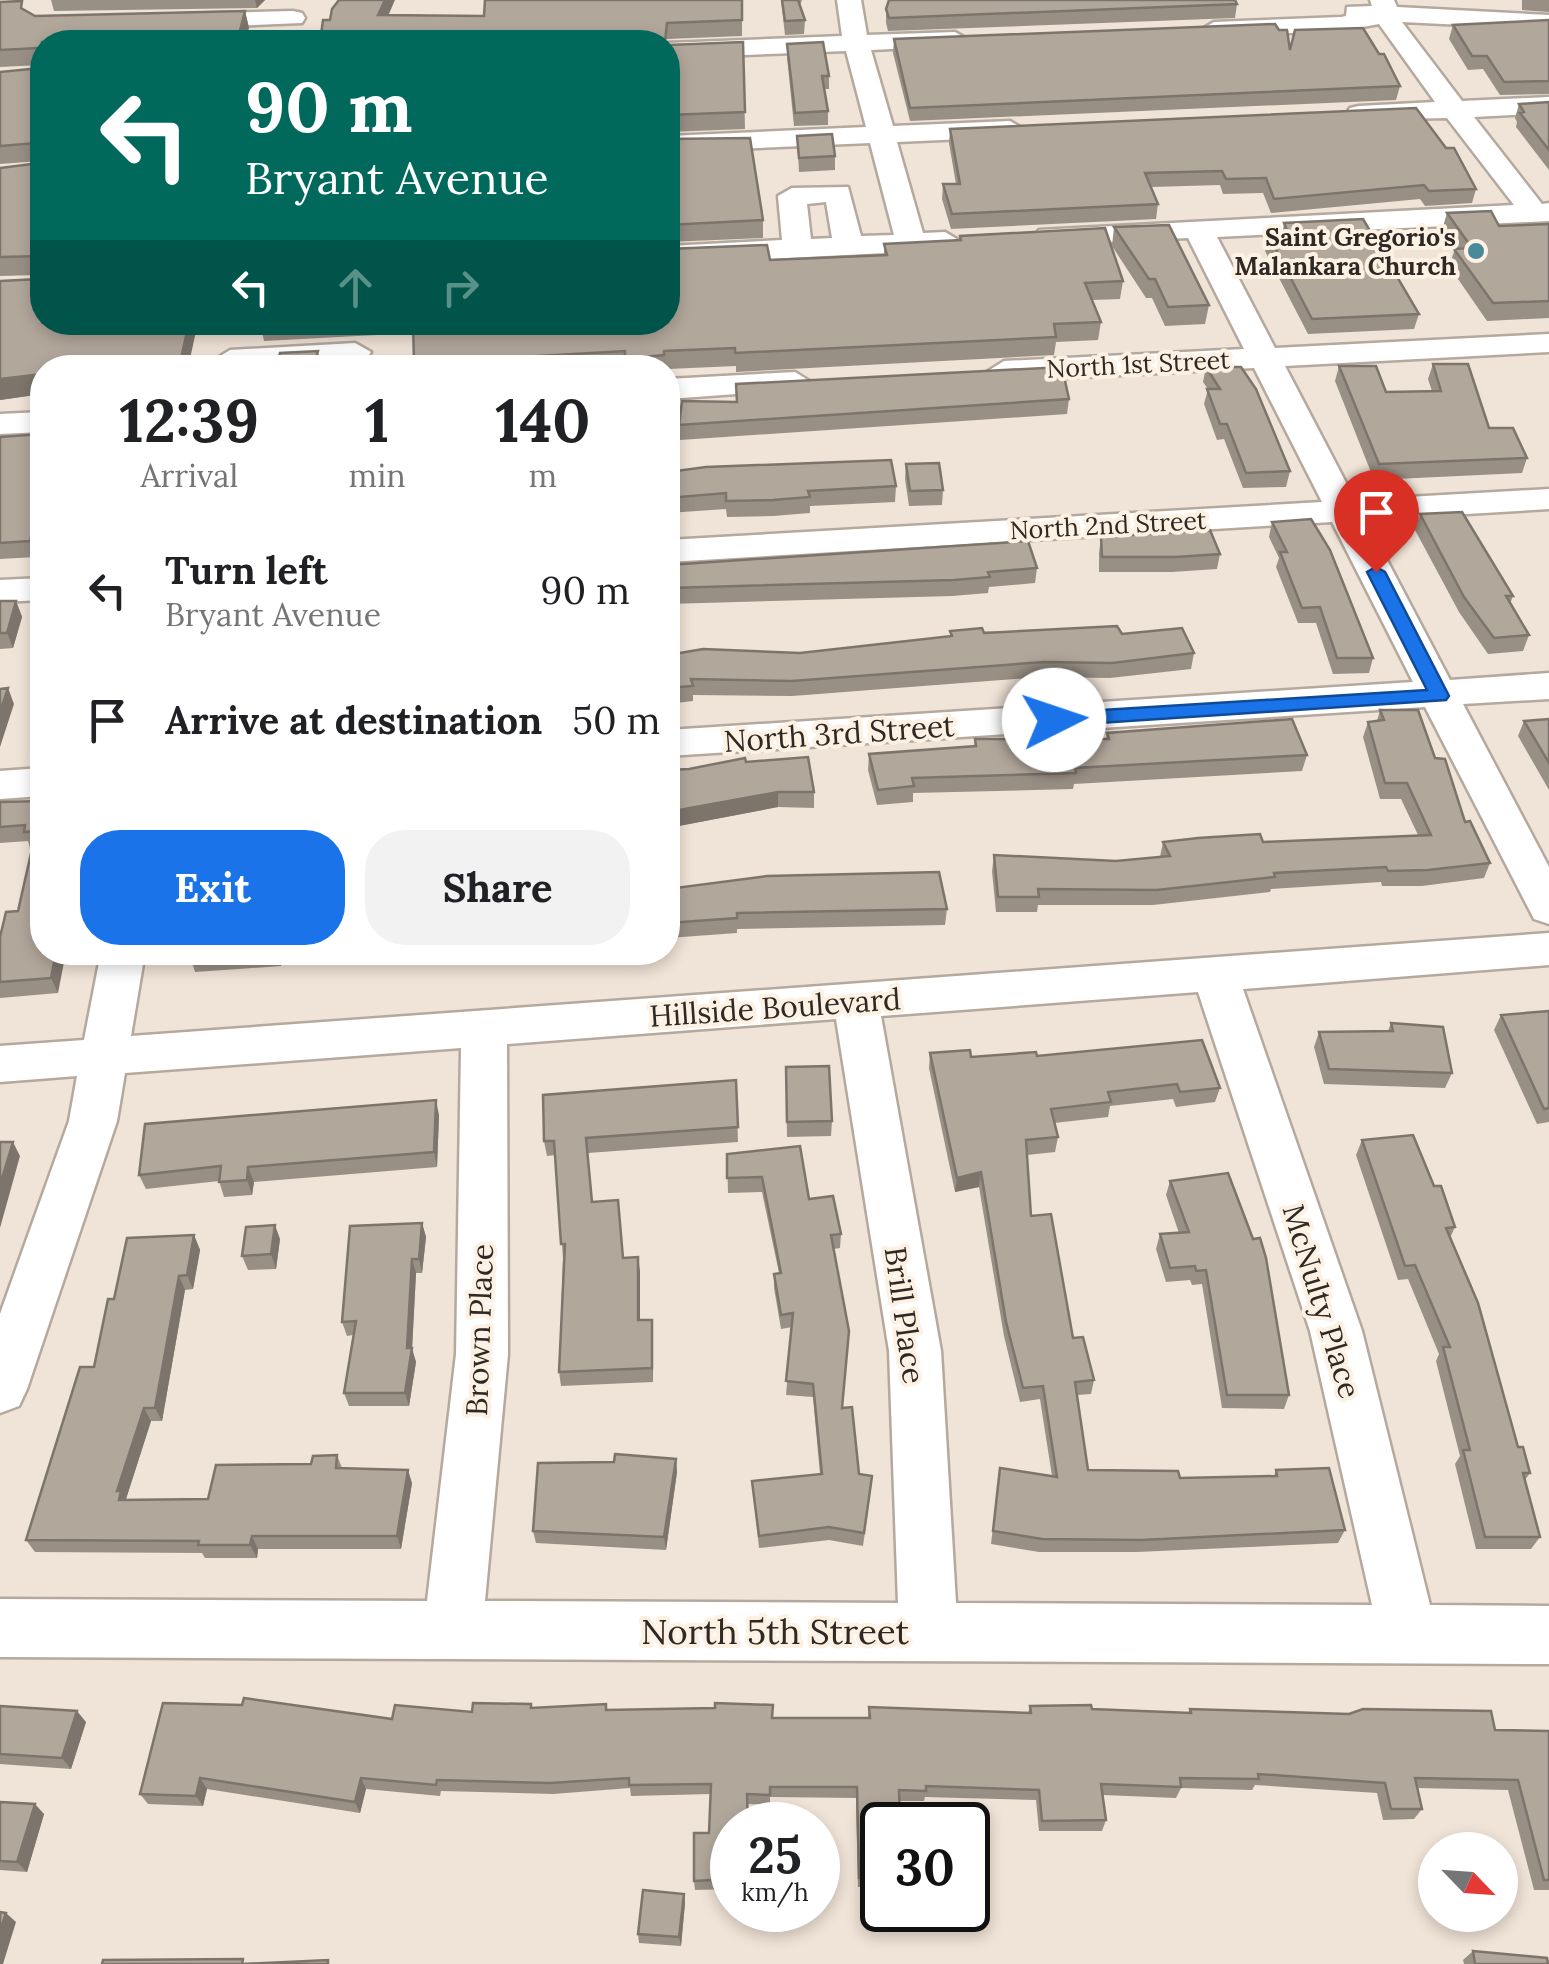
<!DOCTYPE html>
<style>
body{margin:0;font-family:Lora,serif;background:#f2f2f2;color:#202124;height:100vh;display:flex;flex-direction:column;font-size:38px;white-space:nowrap}
*{box-sizing:border-box;margin:0}
p{font-size:32px;color:#757577}
.icon{flex:none;width:55px;height:55px;fill:none;stroke:currentColor;stroke-width:2;stroke-linecap:round;stroke-linejoin:round}
.map{position:relative;flex:1;overflow:hidden}
.drawer{position:absolute;left:30px;top:355px;width:650px;height:610px;display:flex;flex-direction:column;background:#fff;border-radius:40px;box-shadow:0 5px 15px #0003}
.drawer>*{flex:none}
.guide{position:absolute;left:30px;top:30px;width:650px;height:305px;border-radius:40px;box-shadow:0 5px 15px #0003;background:#00695c;color:#fff;overflow:hidden}
.needle{width:65px;rotate:115deg}
.fabs{position:absolute;left:1418px;top:1832px;display:grid;gap:20px}
.fabs a{display:grid;place-items:center;width:100px;height:100px;border-radius:50%;background:#fff;box-shadow:0 5px 15px #0003;font-size:50px}
.speed{position:absolute;left:710px;top:1802px;display:flex;gap:20px;font-size:50px;font-weight:700;text-align:center}
.speed>*{display:grid;place-content:center;width:130px;height:130px;border-radius:50%;background:#fff;box-shadow:0 5px 15px #0003;line-height:1}
.speed small{font-size:25px;font-weight:400}
.speed .limit{border:5px solid #111;border-radius:15px;background:#fff;color:#111}
.pin{position:absolute;display:grid;place-items:center;width:85px;height:85px;color:#fff;margin:-102px -42px;border-radius:50% 50% 50% 0;rotate:-45deg;box-shadow:0 0 10px #0007}
.pin .icon{rotate:45deg}
.me{position:absolute;width:110px;margin:-55px;rotate:86deg;stroke-linejoin:round;filter:drop-shadow(0 0 8px #0008)}
.turn{display:flex;align-items:center;gap:35px;height:210px;padding:0 50px;font-size:45px}
.turn .icon{width:130px;height:130px;stroke-width:2.5}
.turn b{display:block;font-size:70px;line-height:85px}
.lanes{display:flex;align-items:center;height:95px;padding:0 50px;background:#0003;justify-content:center;gap:50px;direction:ltr}
.lanes .off{opacity:.35}
.eta{display:flex;justify-content:space-evenly;align-items:center;height:170px;text-align:center}
.eta b{font-size:60px;font-weight:700;line-height:70px}
.primary-button{display:flex;gap:20px;margin-top:auto;padding:20px 50px}
.primary-button a{flex:1;height:115px;border-radius:40px;background:#1a73e8;color:#fff;font-size:40px;font-weight:700;line-height:115px;text-align:center}
.primary-button a+a{background:#f2f2f2;color:#202124}
ul{padding:0;list-style:none}
li{display:flex;align-items:center;gap:30px;height:130px;padding:0 50px}
li div{flex:1}
li b{display:block;font-size:38px}
li em{font-style:normal}
.map>svg:first-child{display:block}
.lines{fill:none;stroke-linecap:round;stroke-linejoin:round}
.minor-casing{stroke:#b5a99e;stroke-width:5}
.minor{fill:#fff;fill-rule:evenodd}
.wall{fill:#999085}
.shaded-wall{fill:#7d756c}
.building{fill:#b2a79b;stroke:#7d756c;stroke-width:2.5}
.route{fill:#1a73e8;stroke:#114b97;stroke-width:2.5}
.poi-dot{fill:#488a9c;stroke:#fdf1e4;stroke-width:4}
.labels{text-anchor:middle;dominant-baseline:central;stroke-width:8;stroke-linejoin:round;paint-order:stroke}
.far-poi-label{font-size:25px;font-weight:bold;fill:#2e2924;stroke:#fdf1e4;text-anchor:end}
.far-street-label{font-size:25px;fill:#2e2924;stroke:#fdf1e4}
.street-label{font-size:30px;fill:#2e2924;stroke:#fdf1e4}
.near-street-label{font-size:35px;fill:#2e2924;stroke:#fdf1e4}
</style>
<div class="map">
<svg width="1549" height="1964" viewBox="0 0 1549 1964">
<rect width="100%" height="100%" fill="#f0e3d7"/>
<g class="lines">
<g class="minor-casing">
<path id="minor" d="M837 0H861L867 35 955 32 967 39 955 46 871 50 893 126 1010 121 1023 129 1010 137 897 142 923 233 945 232 960 241 945 250 668 264V246L782 240 778 196 792 188 848 187 861 236 894 235 870 143 668 152V136L866 127 846 51 668 58V43L842 36ZM826 202 832 238 811 239 807 204Z
M1370 0H1394L1397 7 1549 15V29L1402 22 1462 101 1549 97V113L1474 117 1542 204 1549 203V221L1217 237 1275 348 1549 334V352L1285 366 1355 500 1549 489V509L1366 520 1450 680 1549 673V699L1463 704 1549 867V924L1534 919 1425 707 668 756V730L1413 682 1332 522 668 562V540L1322 502 1254 368 1004 381 988 371 1004 361 1244 349 1188 238 1049 245 1034 236 1039 230 1514 205 1447 118 1350 120 1346 114 1350 108 1359 106 1435 102 1379 24 1341 31 1214 36 1202 29 1214 22 1341 17 1346 16 1347 7 1372 6Z
M293 11 302 13 305 18 302 23 185 28 173 21 185 14Z
M355 343 371 352 366 359 222 368 214 360 230 350Z
M795 372 811 382 806 389 668 399V379Z
M42 412V432L0 434V414Z
M42 578V600L0 602V580Z
M42 768V796L0 799V771Z
M1549 933V965L1243 989 1362 1331 1430 1605 1549 1606V1664L0 1657V1599L427 1601 456 1354 461 1048 125 1073 117 1121 27 1389 19 1406 0 1413V1314L69 1121 77 1076 0 1082V1046L84 1040 101 952H145L131 1036ZM1198 992 1310 1331 1372 1605 956 1603 941 1351 881 1016ZM836 1019 889 1351 898 1603 485 1601 508 1354 507 1044Z"/>
</g>
<use href="#minor" class="minor"/>
</g>
<path class="wall" d="M51 0H265L257 8 54 11Z
M742 0V36L668 39 330 20 388 15 484 16Z
M781 0H802L800 5 805 20 804 34 785 35Z
M1522 0H1549V12L1522 10Z
M0 2 25 10 35 16 245 11 249 28 42 368V394L0 400V281L39 279V275L0 276V168L40 163V161L0 164V72L41 68 40 65 0 67Z
M1237 4 1235 18 888 31 886 23V9Z
M1549 20V94L1500 95 1483 69 1468 70 1449 39 1453 25Z
M894 39 1290 50 1400 86 1396 100 910 121 893 53Z
M743 42 745 129 668 132V134V45Z
M787 44 829 76V89H825L828 111V125L794 126 787 57Z
M1549 102V170L1516 127 1517 122 1515 118 1519 104Z
M950 129 1476 189 1472 203 1425 206 1420 199 1271 213 1263 193 1223 194 1220 185 1151 187 1158 204 1156 219 951 229 942 199 943 184H956L949 143Z
M797 136 835 156V170L799 172Z
M668 139 763 220V238L668 242V246Z
M1447 213 1499 226 1549 224V318L1487 321 1449 266 1455 249 1442 230Z
M1284 223 1419 314 1414 329 1308 334 1265 251 1269 236H1282Z
M1114 227 1209 305 1205 324 1165 326 1152 298H1146L1112 246Z
M960 236 1123 281 1120 299 1092 300 1101 322 1098 340 1056 342 1054 355 736 372V366L668 369 414 368V333L264 341 260 322H668L770 260 884 255V244L959 240Z
M1433 364 1489 428 1527 458 1522 473 1374 480 1335 381 1339 366 1386 392 1432 391 1428 379Z
M1206 367 1290 471 1286 487 1243 488 1224 439 1217 440 1204 404 1208 389 1203 382Z
M736 384 1069 399 1067 414 680 440 679 425 736 402Z
M42 434V532L36 557 0 559V437Z
M906 464 943 490 942 505 909 506 905 479Z
M668 472 896 486 895 502 810 506V513L773 516 727 517 726 509 668 513Z
M1420 514 1513 596 1510 604 1529 635 1523 651 1488 654 1459 612 1415 530Z
M1272 522 1373 658 1369 673 1333 674 1316 623H1298L1276 567 1279 558 1269 537Z
M1101 537 1220 554 1217 569 1172 572H1099V553Z
M668 565 1037 568 1035 583 989 587 988 593 952 596 668 604Z
M0 601H16L22 617 13 648 0 649Z
M950 631 1122 634 1194 653 1191 669 1110 678 1042 677 792 696 693 695V701L668 704V655L800 653 950 637Z
M1380 710 1435 758 1465 822 1490 863 1484 878 1422 886H1382L1381 882 1271 889 1270 892 1153 905H1038L1037 912H996L992 871 994 855 1116 861 1160 857 1163 842H1263L1418 835 1401 799H1380L1363 737 1368 722 1377 721Z
M1549 719V790L1518 736 1524 721Z
M1107 733 1307 755 1302 771 1074 784 1073 789 913 793V802L877 805 868 770 869 754 974 746 975 739H1106Z
M746 762 814 792V808L778 807 668 828 689 769Z
M42 801 58 993 0 998V937L18 911 32 848H30L28 841 0 843V802Z
M668 898 947 909 945 925 737 929V933L668 938Z
M190 952H282L281 966 195 972 190 956Z
M331 952H499L334 963Z
M1549 1011V1122L1537 1124 1494 1030 1501 1015Z
M1391 1023 1452 1073 1445 1088 1324 1084 1314 1047 1319 1032 1388 1031Z
M930 1053 971 1057 1037 1056 1220 1088 1215 1102 1176 1107 1173 1099 1110 1106 1108 1117 1054 1123 1058 1137 1055 1152 1027 1155 1031 1216 1073 1338 1094 1380 1091 1394 1077 1395 1088 1470 1180 1478 1274 1476 1276 1470 1345 1530 1338 1543 1137 1552H1039L991 1544 1000 1468 1052 1476 1040 1399 1020 1402 1004 1336 979 1187 955 1192 929 1068Z
M786 1067 832 1121 831 1136 787 1137Z
M736 1080 738 1142 588 1153 592 1202 624 1258 640 1271V1320H652L653 1382 561 1386 559 1372 563 1258 555 1155 547 1156 544 1141Z
M439 1115 437 1167 254 1182 252 1195 224 1197 219 1181 146 1189 139 1175Z
M1362 1140 1434 1186 1455 1227 1450 1238 1518 1447 1530 1473 1525 1480 1540 1537 1531 1549H1476L1455 1464 1460 1456 1436 1361 1439 1354 1408 1279 1398 1280 1356 1155Z
M727 1154 809 1199 841 1234 840 1248 833 1249 842 1408 859 1474 871 1489 863 1546 829 1540 759 1548 752 1481 820 1474 813 1397 786 1395 792 1327 781 1329 774 1288V1274L779 1273 762 1192 728 1193Z
M1170 1181 1289 1395 1284 1409 1222 1408 1202 1284 1192 1285 1190 1280 1166 1282 1156 1249 1160 1234 1179 1233 1166 1195Z
M422 1223 426 1237 422 1273H416L412 1348 416 1362 409 1406H349L344 1393 353 1335 347 1336 342 1322Z
M194 1235 200 1250 193 1289 185 1290 162 1421H151L126 1499H208L337 1455 342 1468 412 1483 401 1549H258L257 1558H205L202 1553 35 1552 26 1540 94 1367 114 1299Z
M280 1239 276 1269 248 1270 242 1256Z
M676 1459 677 1472 666 1550 536 1543 533 1531 614 1462Z
M0 1706 86 1722 71 1769 0 1764Z
M1030 1706 1188 1713 1190 1709 1495 1730 1549 1731V1890H1534L1508 1790 1418 1788 1422 1809 1414 1819 1383 1820 1377 1793 1255 1785 1252 1790 1181 1788 1176 1798 1103 1795 1106 1820 1102 1831H1039L1036 1800 925 1797 924 1801H900L882 1825V1888L858 1887 856 1798 770 1797V1805L747 1804 732 1825V1889L695 1890 694 1881 709 1833 711 1794 631 1796 630 1788 553 1794 441 1791 440 1796 366 1789 360 1813 207 1789 203 1806 148 1804 140 1794 392 1719 532 1708 773 1718H868L869 1707 1028 1713Z
M0 1802 44 1814 27 1872 0 1870Z
M684 1894 685 1903 681 1946 639 1943 638 1934Z
M1473 1951 1548 1964H1464L1463 1960Z"/>
<path class="shaded-wall" d="M255 0H265L257 8Z
M385 0H395L381 32 378 15Z
M245 11 249 28 245 42H237Z
M189 322H198L188 368H179Z
M318 351 320 368H313Z
M42 374V394L0 400V379Z
M42 496V532L36 557 30 541Z
M16 601 22 617 13 648 7 633Z
M8 688 14 704 0 747V712Z
M778 792V807L668 828V812Z
M56 952H66L58 993 51 978Z
M277 952H282L281 966Z
M436 1100 439 1115 437 1167 434 1152Z
M13 1142 20 1156 0 1228V1185Z
M248 1167 254 1182 252 1195 247 1180Z
M981 1172 979 1187 955 1192 957 1178Z
M422 1223 426 1237 422 1273 419 1259Z
M275 1225 280 1239 276 1269 271 1254Z
M194 1235 200 1250 193 1289 187 1275Z
M638 1257 640 1271V1334L638 1320Z
M412 1259 416 1273 412 1350 416 1362 409 1406 405 1393Z
M179 1276 185 1290 162 1421 155 1408Z
M652 1320 653 1334V1382L652 1368Z
M144 1408 151 1421 126 1499 119 1500 117 1491Z
M676 1459 677 1472 666 1550 664 1537Z
M408 1470 412 1483 401 1549 397 1536Z
M252 1536 258 1549 257 1558 250 1545Z
M77 1711 86 1722 71 1769 62 1758Z
M200 1778 207 1789 203 1806 196 1796Z
M361 1778 366 1789 360 1813 355 1802Z
M35 1804 44 1814 27 1872 17 1862Z
M684 1894 685 1903 681 1946 679 1937Z
M6 1913 16 1922 3 1964H0V1931Z"/>
<path class="building" d="M339 0H385L378 15 484 16 485 0H742V20L667 23 665 42H320L323 20H330L332 9Z
M782 0H798L805 20 785 21Z
M889 0H1235L1237 4 889 18 886 9Z
M22 1 21 8 35 16 245 11 237 42H42V322H189L179 368H42V374L0 379V281L39 279V256L0 257V168L40 163 36 143 0 146V72L41 68 37 48 0 50V2Z
M1549 20V81L1504 82 1487 56H1472L1453 25Z
M1275 24 1279 30H1287L1290 50 1295 30 1363 28 1379 54H1384L1400 86 910 108 894 39Z
M743 42 745 112 668 115V45Z
M823 42 829 76H822L828 111 795 113 787 44Z
M1549 102V150L1520 113 1524 112 1519 104Z
M1416 108 1446 148H1454L1476 189 1429 191 1424 185 1274 199 1266 178 1226 179 1222 171 1145 173 1158 204 952 214 943 184H960L950 129Z
M832 134 835 156 799 158 797 136Z
M750 138 763 220 668 225V139Z
M1491 211 1499 226 1549 224V301L1493 303 1454 249 1472 248 1447 213Z
M1363 219 1419 314 1312 319 1269 236 1289 235 1284 223Z
M1169 225 1209 305 1168 307 1155 279H1149L1114 227Z
M1105 228 1123 281 1085 283 1101 322 1054 324 1056 337 735 353V348L664 351V355L625 359V351L414 363 413 322H668V249L767 245 770 260 887 255 884 244 961 240 960 236Z
M318 351 313 368H276L280 353Z
M1433 364H1468L1489 428H1513L1527 458 1379 464 1339 366H1376L1386 392 1441 391Z
M1062 367 1069 399 679 425 682 401 737 402 736 384Z
M1206 367H1241L1256 389 1290 471 1246 473 1227 424H1220L1207 389H1220Z
M42 434V496L30 541 0 543V437Z
M891 460 896 486 808 491 810 497 773 500 726 501V493L668 498V472L706 467Z
M939 463 943 490 910 491 906 464Z
M1462 512 1513 596H1506L1529 635 1494 638 1464 597 1420 514Z
M1311 519 1330 550 1373 658H1337L1320 607 1302 608 1280 552H1287L1272 522Z
M1210 530 1220 554 1176 557H1102L1101 537Z
M1028 541 1037 568 988 572 990 577 954 580 668 588V565Z
M0 601H16L7 633H0Z
M1117 626 1122 634 1182 628 1194 653 1112 663 1044 662 792 681 691 679 693 686 668 688V655L703 649 800 653 952 636 950 631 982 628 984 633Z
M8 688 0 712V689Z
M1380 710H1418L1435 758 1445 759 1465 822 1470 821 1490 863 1428 870 1388 871 1386 867 1274 873 1275 877 1157 890 1038 889 1039 897H998L994 855 1116 861 1170 856 1163 842 1198 838 1260 834 1263 842 1431 835 1407 783H1385L1368 722 1384 720Z
M1292 719 1307 755 1075 768 1076 773 912 778 914 786 878 790 869 754 976 746 975 739H1109L1107 733Z
M1549 719V763L1524 721Z
M808 757 814 792H778L668 812V770L689 769 745 758 746 762Z
M42 801V952H56L51 978 0 982V937L6 912 18 911 36 831 24 832 25 825 0 827V802Z
M939 872 947 909 737 913V918L668 923V898H676L675 888 767 876Z
M190 952H250L190 956Z
M1549 1011V1108L1544 1109 1501 1015Z
M1391 1023 1443 1027 1452 1073 1329 1069 1319 1032 1393 1031Z
M1202 1040 1220 1088 1180 1092 1177 1084 1108 1092 1111 1102 1051 1109 1058 1137 1026 1140 1031 1216 1051 1214 1073 1338 1083 1337 1094 1380 1075 1382 1088 1470 1178 1471 1180 1478 1277 1476 1276 1470 1329 1468 1345 1530 1141 1540 1042 1539 993 1531 1000 1468 1057 1477 1043 1386 1023 1388 1006 1322 981 1172 957 1178 930 1053 970 1050 971 1057 1036 1052 1037 1056Z
M829 1066 832 1121 787 1122 786 1067Z
M736 1080 738 1127 586 1138 592 1202 618 1200 623 1258 638 1257V1320H652V1368L559 1372 565 1244H561L554 1141H544L543 1095Z
M436 1100 434 1152 248 1167 247 1180 219 1182 221 1166 139 1175 145 1124Z
M1413 1135 1434 1186H1441L1455 1227 1446 1228 1478 1303 1518 1447H1523L1530 1473H1523L1540 1537H1485L1463 1450H1470L1443 1347H1450L1415 1265 1405 1266 1362 1140Z
M0 1142H13L0 1185Z
M800 1146 809 1199 833 1196 841 1234 831 1235 849 1331 842 1408 852 1407 859 1474 872 1476 864 1533 829 1527 759 1536 752 1481 822 1474 813 1384 786 1381 793 1313 781 1315 774 1274 781 1273 762 1177 727 1178V1154Z
M1228 1173 1253 1239 1260 1238 1266 1258 1289 1395H1227L1206 1270 1196 1271 1195 1266 1170 1268 1160 1234 1189 1232 1170 1181Z
M422 1223 419 1259H412L407 1348H412L405 1393H344L356 1321 342 1322 350 1226Z
M275 1225 271 1254 242 1256 246 1227Z
M194 1235 187 1275 179 1276 155 1408H144L117 1491H121L119 1500 208 1499 216 1465 311 1464 313 1456 337 1455 336 1468 408 1470 397 1536H252L250 1545H198L199 1541 26 1540 80 1367H94L108 1299H114L127 1238Z
M615 1454 676 1459 664 1537 533 1531 538 1463 614 1462Z
M244 1698 392 1719 395 1705 472 1712 473 1703 531 1704V1708L606 1704V1710L715 1708V1703L773 1705 772 1718H870L869 1707 1031 1713 1030 1706 1091 1705 1092 1709 1191 1713 1190 1709 1349 1714 1363 1709 1491 1711 1495 1730 1549 1731V1880H1544L1518 1780 1415 1778 1422 1809H1391L1385 1783 1258 1774 1259 1779 1180 1778 1181 1787 1101 1784 1106 1820 1042 1821 1039 1790 926 1786V1791L899 1790 900 1825H882V1878H859L857 1787H770V1795L747 1794 748 1825H732V1879L694 1881V1833H709L711 1784 629 1785V1778L550 1783 437 1780 436 1785 361 1778 355 1802 200 1778 196 1796 140 1794 163 1703 242 1705Z
M0 1706 77 1711 62 1758 0 1754Z
M0 1802 35 1804 17 1862 0 1861Z
M643 1890 684 1894 679 1937 638 1934Z
M0 1912 6 1913 0 1931Z
M1473 1951 1547 1958 1548 1964H1475Z
M243 1959 242 1964 328 1960V1964H102L103 1960Z"/>
<path class="route" d="M1376 567 1385 572 1449 696 1446 700 1054 726 1044 720 1054 713 1427 690 1367 572Z"/>
<circle class="poi-dot" cx="1476" cy="251" r="10"/>
<g class="labels">
<g class="far-poi-label">
<text x="1456" y="237">Saint Gregorio's<tspan x="1456" dy="29">Malankara Church</tspan></text>
</g>
<g class="far-street-label">
<text transform="translate(1138 364) rotate(-3)">North 1st Street</text>
<text transform="translate(1108 525) rotate(-3)">North 2nd Street</text>
</g>
<g class="street-label">
<text transform="translate(839 733) rotate(-4)">North 3rd Street</text>
<text transform="translate(775 1007) rotate(-4)">Hillside Boulevard</text>
<text transform="translate(1322 1301) rotate(73)">McNulty Place</text>
<text transform="translate(905 1315) rotate(82)">Brill Place</text>
<text transform="translate(479 1330) rotate(-88)">Brown Place</text>
</g>
<g class="near-street-label">
<text x="775" y="1631">North 5th Street</text>
</g>
</g>
</svg>
<div class="fabs">
<a><svg class="needle" viewBox="-14 -14 28 28"><path d="M0-13l5 13h-10z" fill="#e53935"/><path d="M0 13l5-13h-10z" fill="#757577"/></svg></a>
</div>
<div class="speed"><div>25<small>km/h</small></div><div class="limit">30</div></div>
<div class="pin" style="left:1376px;top:572px;background:#d93025"><svg class="icon" aria-label="arrive" viewBox="0 0 24 24"><path d="M6 21V4h12l-3 4 3 4H6"/></svg></div>
<svg class="me" style="left:1054px;top:720px" viewBox="-20 -20 40 40"><circle r="19" fill="#fff"/><path d="M0-13L10 11 0 6-10 11z" fill="#1a73e8"/></svg>
<div class="guide">
<div class="turn"><svg class="icon" aria-label="left" viewBox="0 0 24 24"><path d="M17 20v-9H6M10 6l-5 5 5 5"/></svg><div><b>90 m</b>Bryant Avenue</div></div>
<div class="lanes"><svg class="icon" aria-label="left" viewBox="0 0 24 24"><path d="M17 20v-9H6M10 6l-5 5 5 5"/></svg><svg class="icon off" aria-label="ahead" viewBox="0 0 24 24"><path d="M12 20V5M6 11l6-6 6 6"/></svg><svg class="icon off" aria-label="right" viewBox="0 0 24 24"><path d="M7 20v-9h11M14 6l5 5-5 5"/></svg></div>
</div>
<section class="drawer">
<div class="eta">
<div><b>12:39</b><p>Arrival</p></div>
<div><b>1</b><p>min</p></div>
<div><b>140</b><p>m</p></div>
</div>
<ul>
<li><svg class="icon" aria-label="left" viewBox="0 0 24 24"><path d="M17 20v-9H6M10 6l-5 5 5 5"/></svg><div><b>Turn left</b><p>Bryant Avenue</p></div><em>90 m</em></li>
<li><svg class="icon" aria-label="arrive" viewBox="0 0 24 24"><path d="M6 21V4h12l-3 4 3 4H6"/></svg><div><b>Arrive at destination</b></div><em>50 m</em></li>
</ul>
<div class="primary-button"><a>Exit</a><a>Share</a></div>
</section>
</div>
